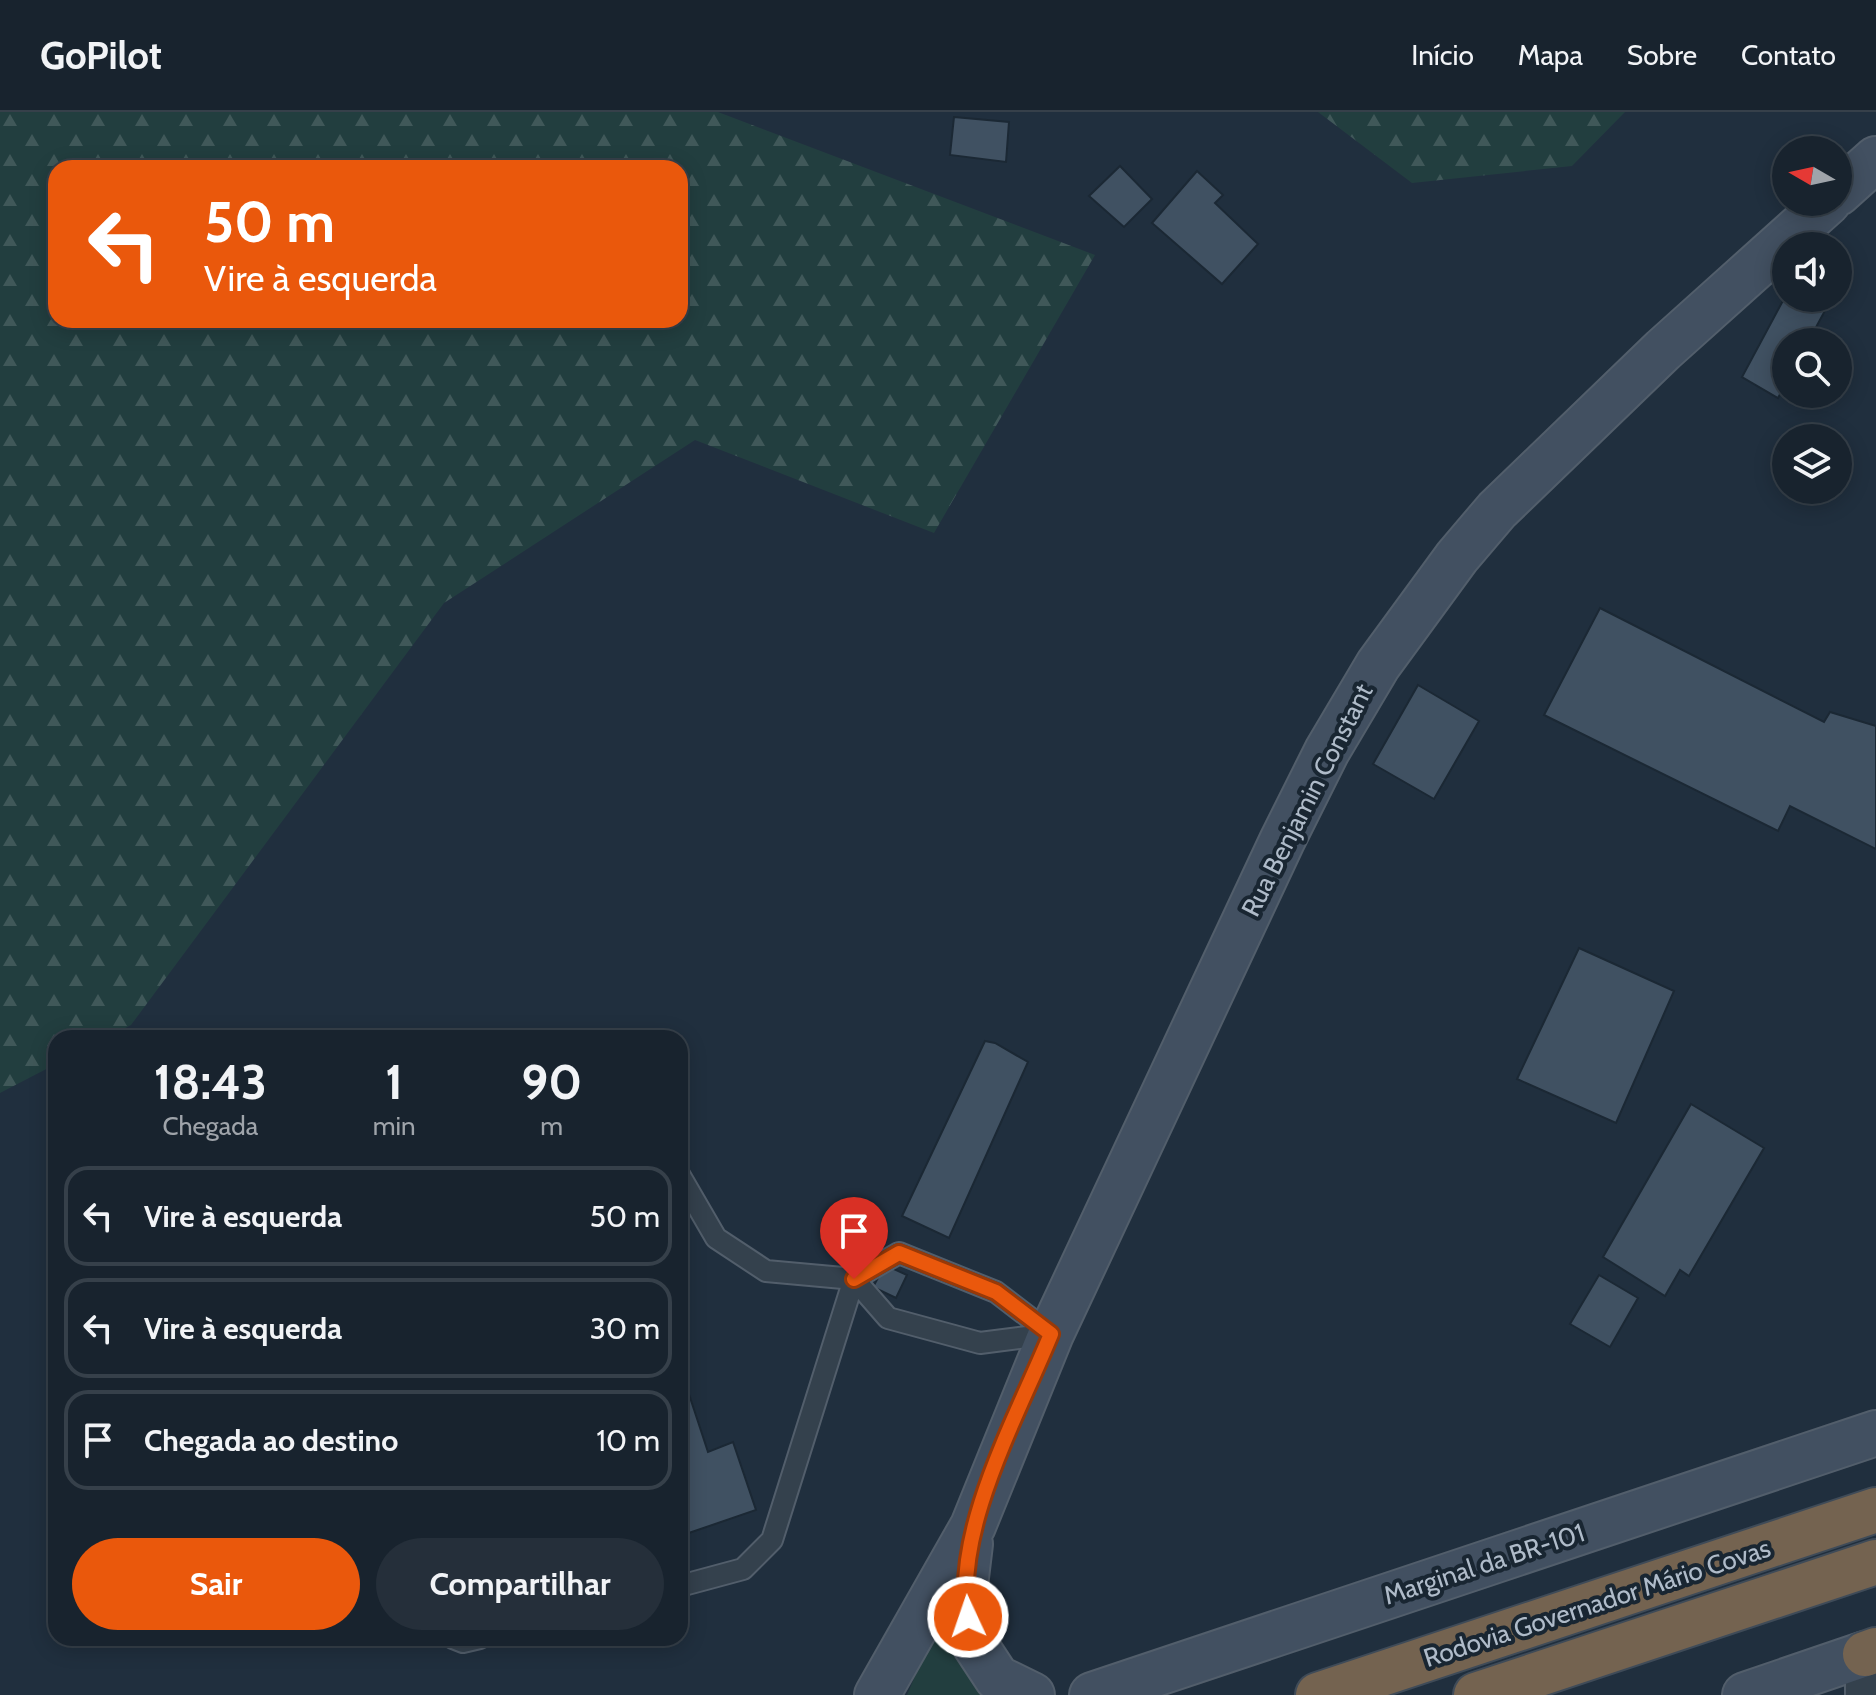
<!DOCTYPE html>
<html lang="pt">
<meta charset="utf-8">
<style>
body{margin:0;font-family:Cabin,sans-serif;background:#252f3a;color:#f1f3f6;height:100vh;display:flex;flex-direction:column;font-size:30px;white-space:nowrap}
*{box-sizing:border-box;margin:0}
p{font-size:26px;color:#9fa4aa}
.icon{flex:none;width:44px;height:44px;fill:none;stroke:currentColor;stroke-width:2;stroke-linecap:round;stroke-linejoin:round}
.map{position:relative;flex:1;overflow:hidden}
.panel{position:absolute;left:48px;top:918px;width:640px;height:616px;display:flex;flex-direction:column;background:#18232e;border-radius:24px;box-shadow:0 4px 20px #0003,0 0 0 2px #36404a}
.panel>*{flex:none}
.top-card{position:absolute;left:48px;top:48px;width:640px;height:168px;border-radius:24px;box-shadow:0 4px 20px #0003,0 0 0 2px #36404a;background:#ea580c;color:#fff;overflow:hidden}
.needle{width:52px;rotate:279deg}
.tools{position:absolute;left:1772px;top:24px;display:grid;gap:16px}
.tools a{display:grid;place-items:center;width:80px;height:80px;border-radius:50%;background:#18232e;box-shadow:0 4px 20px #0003,0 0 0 2px #36404a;font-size:40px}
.pin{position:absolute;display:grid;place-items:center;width:68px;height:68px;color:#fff;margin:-82px -34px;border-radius:50% 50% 50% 0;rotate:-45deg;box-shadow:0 0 8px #0007}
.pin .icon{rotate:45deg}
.me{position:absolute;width:88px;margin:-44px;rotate:357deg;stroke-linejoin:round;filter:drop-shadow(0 0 6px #0008)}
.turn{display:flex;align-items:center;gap:28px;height:168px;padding:0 24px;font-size:36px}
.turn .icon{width:104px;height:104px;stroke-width:2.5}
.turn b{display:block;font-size:56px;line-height:68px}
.eta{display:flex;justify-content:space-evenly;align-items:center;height:136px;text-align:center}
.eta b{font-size:48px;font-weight:700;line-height:56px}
.action{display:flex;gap:16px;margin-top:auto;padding:16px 24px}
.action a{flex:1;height:92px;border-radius:48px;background:#ea580c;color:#fff;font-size:32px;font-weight:700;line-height:92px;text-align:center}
.action a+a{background:#252f3a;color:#f1f3f6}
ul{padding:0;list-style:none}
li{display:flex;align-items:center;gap:24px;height:100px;margin:0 16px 12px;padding:0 8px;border:4px solid #36404a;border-radius:24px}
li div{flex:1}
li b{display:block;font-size:30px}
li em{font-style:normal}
header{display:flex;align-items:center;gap:48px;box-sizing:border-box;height:112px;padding:0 40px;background:#18232e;border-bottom:2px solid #36404a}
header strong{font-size:38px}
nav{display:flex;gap:44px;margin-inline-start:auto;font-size:28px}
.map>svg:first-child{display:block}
.green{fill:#223e3f}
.forest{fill:url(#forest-firs);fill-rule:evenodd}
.building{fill:#405162;stroke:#1b2834;stroke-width:2}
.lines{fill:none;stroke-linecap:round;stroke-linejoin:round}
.lane-casing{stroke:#525e6b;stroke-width:24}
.street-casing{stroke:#525e6b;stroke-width:42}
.secondary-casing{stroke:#525e6b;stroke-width:48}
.highway-casing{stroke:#3f4b58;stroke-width:48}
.lane{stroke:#34414d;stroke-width:20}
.street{stroke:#34414d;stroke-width:38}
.secondary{stroke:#425061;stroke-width:44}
.highway{stroke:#746350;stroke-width:44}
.route-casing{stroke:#983908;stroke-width:20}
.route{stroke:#ea580c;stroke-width:14}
.labels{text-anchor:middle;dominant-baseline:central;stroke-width:8;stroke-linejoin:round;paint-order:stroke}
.street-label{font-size:26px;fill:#afbbc9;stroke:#192632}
</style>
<header>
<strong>GoPilot</strong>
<nav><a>Início</a><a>Mapa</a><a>Sobre</a><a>Contato</a></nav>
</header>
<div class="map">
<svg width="1876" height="1583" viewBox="0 0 1876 1583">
<defs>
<pattern id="forest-firs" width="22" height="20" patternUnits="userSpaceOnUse" patternTransform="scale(2)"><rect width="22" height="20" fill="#223e3f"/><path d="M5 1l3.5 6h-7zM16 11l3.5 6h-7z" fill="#405859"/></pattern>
</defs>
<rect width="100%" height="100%" fill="#202f3e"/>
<path class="green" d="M951 1479 985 1583H907Z"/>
<path class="forest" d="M0 0H718L1095 143 934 421 695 328 444 491 131 913 106 926H56V952L0 981ZM56 56H680V208H56Z
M1318 0H1625L1572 54 1412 71Z"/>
<path class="building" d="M954 5 1009 10 1006 50 950 43Z
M1120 54 1152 87 1124 115 1089 84Z
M1197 59 1223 83 1215 91 1258 132 1222 172 1152 111Z
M1786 183 1811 186 1827 195 1808 230H1786V271L1778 286 1742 265Z
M1600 496 1824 610 1830 600 1876 614V737L1790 694 1778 719 1544 603Z
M1418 573 1479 609 1434 687 1373 652Z
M1579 836 1674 879 1616 1011 1517 967Z
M985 929 995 931 1028 950 949 1126 902 1104Z
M1691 992 1764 1036 1689 1164 1680 1158 1665 1184 1603 1145Z
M885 1153 907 1163 896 1186 873 1175Z
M1599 1163 1638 1186 1610 1235 1570 1212Z
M680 1255 708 1340 733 1330 756 1398 680 1424Z"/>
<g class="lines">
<g class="lane-casing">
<path id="lane" d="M680 1064 716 1126 766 1159 854 1167 899 1141 996 1180 1051 1222
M854 1167 888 1206 980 1231 1051 1222
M680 1474 743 1457 772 1428 854 1167
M453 1526 463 1530 480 1526"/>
</g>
<g class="street-casing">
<path id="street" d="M1865 1542V1583"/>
</g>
<g class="secondary-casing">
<path id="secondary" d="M1838 81 1876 47
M970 1432 964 1482 972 1528 997 1566 1032 1583
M877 1583 973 1414 1051 1222 1282 729 1327 639 1378 553 1457 445 1497 398 1663 238 1828 90
M1092 1583 1876 1321
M1745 1583 1865 1542"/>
</g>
<g class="highway-casing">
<path id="highway" d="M1865 1542 1876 1538
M1318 1583 1876 1398
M1476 1583 1876 1450"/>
</g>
<use href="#lane" class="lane"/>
<use href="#street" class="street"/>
<use href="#secondary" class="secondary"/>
<use href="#highway" class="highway"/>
</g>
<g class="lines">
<g class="route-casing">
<path id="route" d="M854 1167 899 1141 996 1180 1051 1222C1018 1303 953 1418 968 1505"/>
</g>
<use href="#route" class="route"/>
</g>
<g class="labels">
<g class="street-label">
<text transform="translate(1307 688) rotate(-63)">Rua Benjamin Constant</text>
<text transform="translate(1484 1452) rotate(-18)">Marginal da BR-101</text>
<text transform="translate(1597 1491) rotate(-18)">Rodovia Governador Mário Covas</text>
</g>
</g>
</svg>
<div class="tools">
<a><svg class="needle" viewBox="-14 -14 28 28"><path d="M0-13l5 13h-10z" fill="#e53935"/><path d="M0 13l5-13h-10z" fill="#9fa4aa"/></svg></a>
<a><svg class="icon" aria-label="sound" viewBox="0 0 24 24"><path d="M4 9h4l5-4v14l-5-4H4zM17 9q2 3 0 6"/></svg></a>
<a><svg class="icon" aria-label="search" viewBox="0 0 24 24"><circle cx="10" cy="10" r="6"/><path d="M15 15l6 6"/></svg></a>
<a><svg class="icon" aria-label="layers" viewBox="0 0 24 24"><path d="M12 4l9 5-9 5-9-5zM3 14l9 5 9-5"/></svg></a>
</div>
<div class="pin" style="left:854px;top:1167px;background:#d93025"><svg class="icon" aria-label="arrive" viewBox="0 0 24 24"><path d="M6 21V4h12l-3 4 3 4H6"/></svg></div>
<svg class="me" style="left:968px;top:1505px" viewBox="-20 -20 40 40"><circle r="17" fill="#ea580c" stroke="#fff" stroke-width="3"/><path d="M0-11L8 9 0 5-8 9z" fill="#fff"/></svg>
<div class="top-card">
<div class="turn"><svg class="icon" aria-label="left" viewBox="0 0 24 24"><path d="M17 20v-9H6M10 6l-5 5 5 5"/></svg><div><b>50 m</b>Vire à esquerda</div></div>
</div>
<section class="panel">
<div class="eta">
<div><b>18:43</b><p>Chegada</p></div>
<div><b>1</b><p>min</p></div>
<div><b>90</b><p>m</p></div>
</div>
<ul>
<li><svg class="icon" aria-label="left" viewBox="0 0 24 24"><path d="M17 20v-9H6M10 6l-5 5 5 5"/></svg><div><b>Vire à esquerda</b></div><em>50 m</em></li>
<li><svg class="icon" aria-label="left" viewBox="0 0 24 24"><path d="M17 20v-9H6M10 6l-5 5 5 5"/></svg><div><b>Vire à esquerda</b></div><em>30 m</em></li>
<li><svg class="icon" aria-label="arrive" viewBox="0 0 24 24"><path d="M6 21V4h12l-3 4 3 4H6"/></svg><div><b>Chegada ao destino</b></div><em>10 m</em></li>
</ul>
<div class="action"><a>Sair</a><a>Compartilhar</a></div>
</section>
</div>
